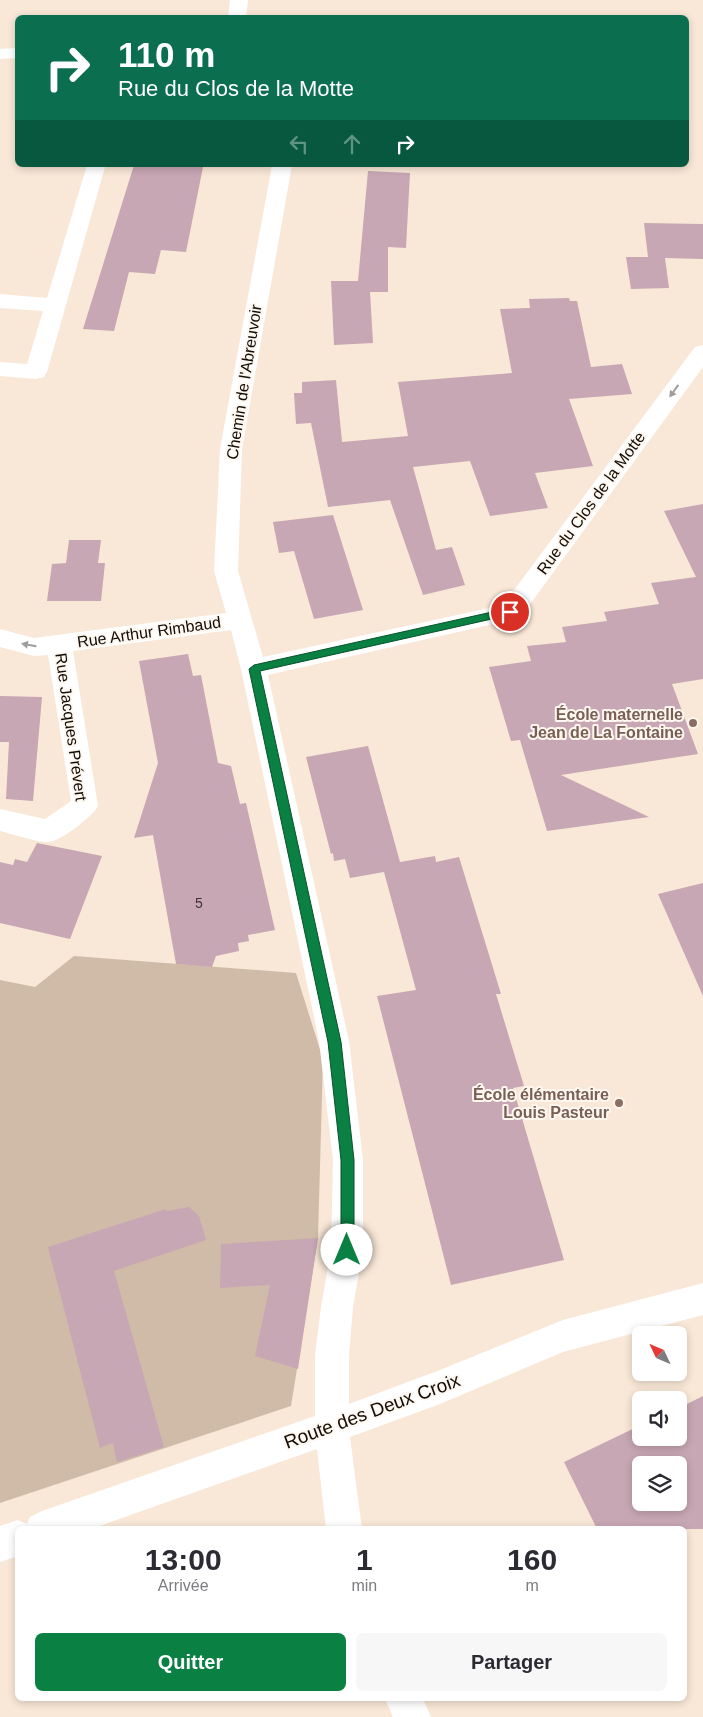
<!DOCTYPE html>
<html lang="fr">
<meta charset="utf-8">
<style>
body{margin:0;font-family:Arial,sans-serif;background:#f7f7f7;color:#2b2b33;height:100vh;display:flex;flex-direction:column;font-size:19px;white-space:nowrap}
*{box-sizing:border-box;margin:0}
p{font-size:16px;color:#7c7c81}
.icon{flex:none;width:28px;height:28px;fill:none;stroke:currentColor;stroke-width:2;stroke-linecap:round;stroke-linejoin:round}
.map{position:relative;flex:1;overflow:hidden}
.drawer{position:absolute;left:15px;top:1526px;width:672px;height:175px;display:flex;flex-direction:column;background:#fff;border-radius:8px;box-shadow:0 2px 8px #0003}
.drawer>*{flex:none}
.banner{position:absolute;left:15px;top:15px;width:674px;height:152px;border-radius:8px;box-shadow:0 2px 8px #0003;background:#0b6e4f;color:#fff;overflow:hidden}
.needle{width:32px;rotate:314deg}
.tools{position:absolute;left:632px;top:1326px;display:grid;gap:10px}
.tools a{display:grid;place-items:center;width:55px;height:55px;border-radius:8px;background:#fff;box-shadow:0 2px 8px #0003;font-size:25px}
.pin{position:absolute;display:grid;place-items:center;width:42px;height:42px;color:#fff;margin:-21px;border:2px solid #fff;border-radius:50%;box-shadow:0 1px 5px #0007}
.me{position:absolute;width:55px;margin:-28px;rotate:0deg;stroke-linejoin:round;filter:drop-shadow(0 0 4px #0008)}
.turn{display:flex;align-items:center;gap:18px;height:105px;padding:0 20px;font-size:22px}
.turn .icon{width:65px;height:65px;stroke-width:2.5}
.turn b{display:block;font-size:35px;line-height:42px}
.lanes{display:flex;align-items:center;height:48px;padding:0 20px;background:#0003;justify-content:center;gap:25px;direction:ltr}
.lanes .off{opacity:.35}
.eta{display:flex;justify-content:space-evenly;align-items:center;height:85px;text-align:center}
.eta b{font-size:30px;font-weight:700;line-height:35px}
.action{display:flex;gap:10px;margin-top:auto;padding:10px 20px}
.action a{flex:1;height:58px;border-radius:8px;background:#0b8043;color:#fff;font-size:20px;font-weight:700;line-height:58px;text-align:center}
.action a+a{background:#f7f7f7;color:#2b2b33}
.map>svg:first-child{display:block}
.green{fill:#cfbba8}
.building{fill:#c7a7b3;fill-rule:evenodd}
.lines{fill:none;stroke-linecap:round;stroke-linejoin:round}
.street{fill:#fff;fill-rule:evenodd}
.oneway{fill:#a09e9c}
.route{fill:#0b8043;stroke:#07532c}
.education-dot{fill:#8d6e63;stroke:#fef7f0;stroke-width:2}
.labels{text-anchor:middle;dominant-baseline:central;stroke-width:4;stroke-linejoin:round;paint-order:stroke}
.number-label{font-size:14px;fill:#3f3432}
.street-label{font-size:16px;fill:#120d07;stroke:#fef7f0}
.education-label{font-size:16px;font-weight:bold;fill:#785e54;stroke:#fef7f0;text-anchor:end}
.near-street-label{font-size:19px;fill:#120d07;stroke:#fef7f0}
</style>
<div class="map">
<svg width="703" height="1717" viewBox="0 0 703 1717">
<rect width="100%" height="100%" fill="#f9e8d7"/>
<path class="green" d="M74 956 296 973 323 1059 318 1238 291 1406 0 1503V980L35 987Z"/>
<path class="building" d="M134 165 203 167 186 252 161 250 155 274 129 272 114 331 83 329Z
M368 171 410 173 406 248 388 247V292H370L373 343 334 345 331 281H358Z
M644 223 703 224V259L665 258 669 288 631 289 626 257H648Z
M569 298 570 301H577L591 367 622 364 632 394 569 399 593 466 535 473 548 508 490 516 470 461 413 467 436 550 452 547 465 585 423 595 390 500 328 507 311 423 296 424 294 393H302V382L336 380 342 442 408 436 398 382 512 373 500 309 530 308 529 299Z
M703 504V679L672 684 698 754 561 775 649 817 547 831 520 740 511 741 489 667 531 661 527 646 566 642 562 627 607 621 604 612 659 604 651 583 696 577 664 511Z
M333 515 363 610 314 619 294 551 279 553 273 522Z
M69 540H101L98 563H105L101 601H47L52 564 66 563Z
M188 654 193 676 201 675 218 763 231 766 240 804 246 803 275 930 248 935 249 941 238 943 239 951 216 956 212 967 176 964 153 835 134 838 158 763 139 661Z
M0 696 42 697 33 801 6 799 9 742H0Z
M368 746 400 862 435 856 436 862 459 857 501 994H496L524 1086 513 1088 564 1260 451 1285 377 996 416 990 384 872 350 878 345 859 334 861 333 853 331 854 306 757Z
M37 843 102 856 70 939 0 923V862L13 865 15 859 27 862Z
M703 883V996L658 894Z
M189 1207 199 1216 206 1240 114 1271 164 1447 117 1462 113 1443 100 1448 48 1247 166 1209 167 1211Z
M318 1238 298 1369 255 1356 270 1285 220 1288 221 1244Z
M703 1396V1529H597L564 1462 641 1425V1438H679V1408ZM641 1465H679V1502H641Z"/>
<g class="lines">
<path class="street" d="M230 0H248L246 18H228Z
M18 48V58L0 59V49Z
M87 165H103L105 167 47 372 44 377 36 379 0 376V362L27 364 43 311 0 308V294L47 298Z
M272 165H292L242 449 238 571 263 657 503 605 695 347 703 345V367L520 618 268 675 349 1041 363 1160V1250L353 1307 349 1355V1404L440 1370 563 1320 703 1283V1315L563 1352 440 1404 350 1437 362 1529H326L317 1449 91 1529H18V1556L0 1562V1526L18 1520 27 1524 30 1517 42 1511 315 1416V1355L321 1307 331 1250 333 1160 319 1041 241 669 231 630 73 651 98 806C93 816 61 841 49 842 39 843 12 834 0 831V809L45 819 71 801 48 655 34 656 0 647V629L34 638 226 613 214 571 220 449Z
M385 1699H423L431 1717H393Z"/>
</g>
<defs><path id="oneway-solid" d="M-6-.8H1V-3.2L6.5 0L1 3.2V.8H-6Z" transform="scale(1.25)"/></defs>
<g class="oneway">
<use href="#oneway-solid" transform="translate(674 391) rotate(126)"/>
<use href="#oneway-solid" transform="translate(29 645) rotate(-170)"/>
</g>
<path class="route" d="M510 608 516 612 514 614 260 671 341 1042 354 1160V1250L352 1254 347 1256 343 1254 341 1250V1160L328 1042 249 669 254 665Z"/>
<g class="education-dot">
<circle cx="693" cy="723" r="5"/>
<circle cx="619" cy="1103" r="5"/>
</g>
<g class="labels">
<g class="number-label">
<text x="199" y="903">5</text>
</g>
<g class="street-label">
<text transform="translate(244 382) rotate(-81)">Chemin de l'Abreuvoir</text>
<text transform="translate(591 503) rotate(-54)">Rue du Clos de la Motte</text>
<text transform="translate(149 632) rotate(-8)">Rue Arthur Rimbaud</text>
<text transform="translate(71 727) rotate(82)">Rue Jacques Prévert</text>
</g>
<g class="education-label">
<text x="683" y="714">École maternelle<tspan x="683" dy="18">Jean de La Fontaine</tspan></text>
<text x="609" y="1094">École élémentaire<tspan x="609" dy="18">Louis Pasteur</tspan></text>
</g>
<g class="near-street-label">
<text transform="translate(372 1411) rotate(-20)">Route des Deux Croix</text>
</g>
</g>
</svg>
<div class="tools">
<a><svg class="needle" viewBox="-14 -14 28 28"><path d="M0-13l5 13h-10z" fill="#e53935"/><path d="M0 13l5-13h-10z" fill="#7c7c81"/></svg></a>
<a><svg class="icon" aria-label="sound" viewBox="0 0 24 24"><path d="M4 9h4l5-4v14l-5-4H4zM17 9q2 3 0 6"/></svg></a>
<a><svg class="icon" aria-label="layers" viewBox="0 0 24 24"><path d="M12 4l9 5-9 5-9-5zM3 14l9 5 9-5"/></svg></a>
</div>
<div class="pin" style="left:510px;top:612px;background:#d93025"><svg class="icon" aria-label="arrive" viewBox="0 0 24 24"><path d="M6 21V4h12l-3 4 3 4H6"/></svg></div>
<svg class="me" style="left:347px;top:1250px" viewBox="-20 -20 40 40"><circle r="19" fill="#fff"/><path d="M0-13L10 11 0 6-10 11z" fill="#0b8043"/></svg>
<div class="banner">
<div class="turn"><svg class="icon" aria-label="right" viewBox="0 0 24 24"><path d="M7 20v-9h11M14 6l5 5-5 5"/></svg><div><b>110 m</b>Rue du Clos de la Motte</div></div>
<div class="lanes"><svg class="icon off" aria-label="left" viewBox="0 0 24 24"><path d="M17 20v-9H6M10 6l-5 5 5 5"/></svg><svg class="icon off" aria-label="ahead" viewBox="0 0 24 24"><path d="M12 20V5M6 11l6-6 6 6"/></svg><svg class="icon" aria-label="right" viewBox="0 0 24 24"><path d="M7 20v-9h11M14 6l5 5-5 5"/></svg></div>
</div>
<section class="drawer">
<div class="eta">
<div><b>13:00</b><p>Arrivée</p></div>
<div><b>1</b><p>min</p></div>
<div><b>160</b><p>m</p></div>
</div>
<div class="action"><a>Quitter</a><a>Partager</a></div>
</section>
</div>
